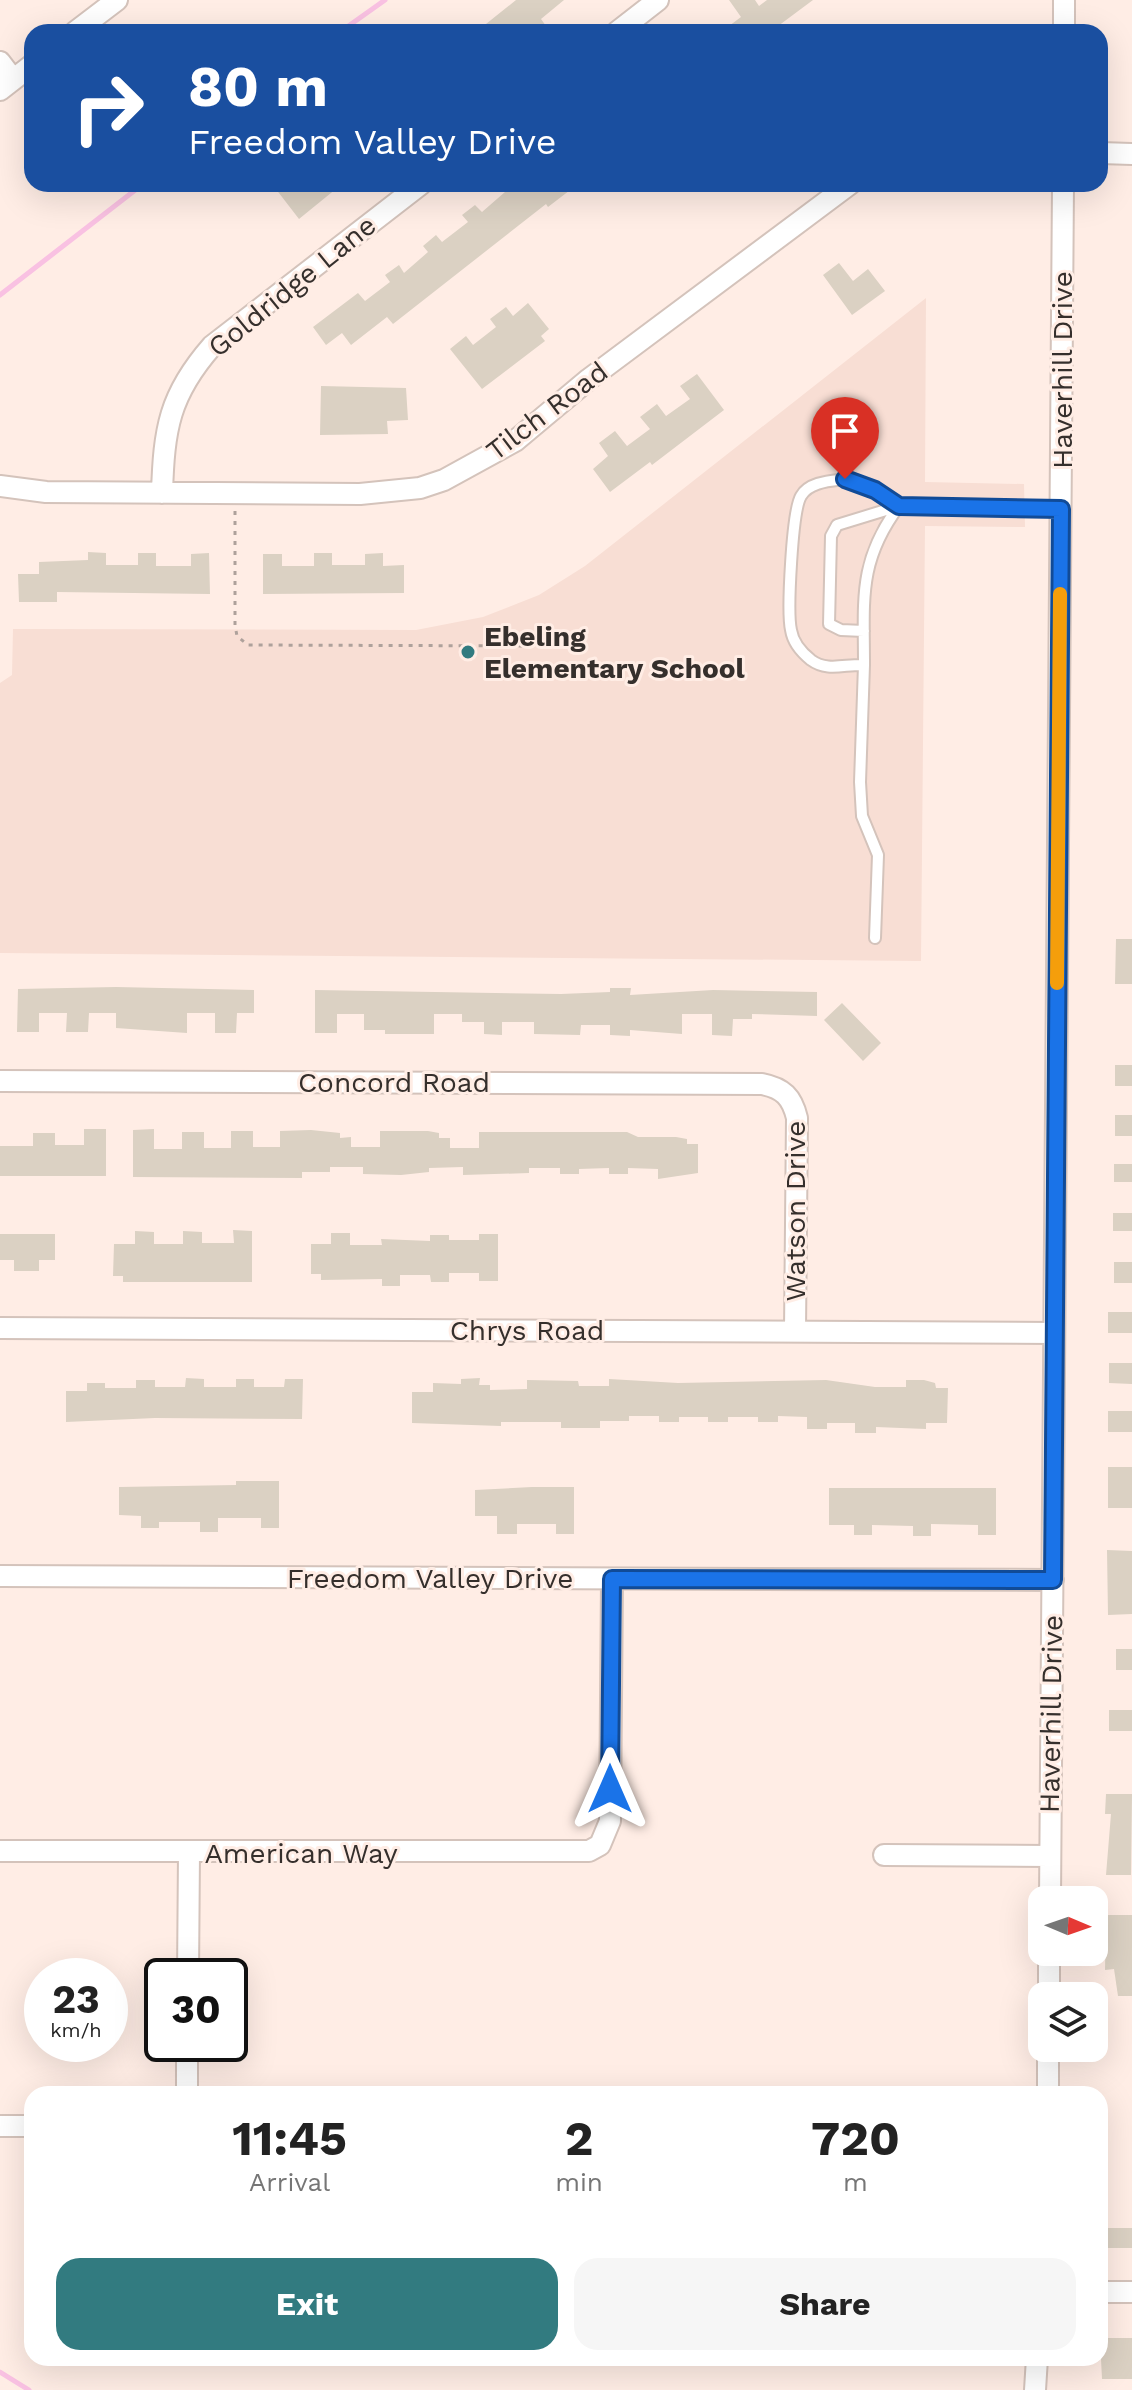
<!DOCTYPE html>
<style>
body{margin:0;font-family:"Work Sans",sans-serif;background:#f6f6f6;color:#222;height:100vh;display:flex;flex-direction:column;font-size:30px;white-space:nowrap}
*{box-sizing:border-box;margin:0}
p{font-size:26px;color:#767676}
.icon{flex:none;width:44px;height:44px;fill:none;stroke:currentColor;stroke-width:2;stroke-linecap:round;stroke-linejoin:round}
.map{position:relative;flex:1;overflow:hidden}
.sheet{position:absolute;left:24px;top:2086px;width:1084px;height:280px;display:flex;flex-direction:column;background:#fff;border-radius:24px;box-shadow:0 8px 32px #0002}
.sheet>*{flex:none}
.guide{position:absolute;left:24px;top:24px;width:1084px;height:168px;border-radius:24px;box-shadow:0 8px 32px #0002;background:#1a4fa0;color:#fff;overflow:hidden}
.needle{width:52px;rotate:92deg}
.controls{position:absolute;left:1028px;top:1886px;display:grid;gap:16px}
.controls a{display:grid;place-items:center;width:80px;height:80px;border-radius:16px;background:#fff;box-shadow:0 8px 32px #0002;font-size:40px}
.speed{position:absolute;left:24px;top:1958px;display:flex;gap:16px;font-size:40px;font-weight:700;text-align:center}
.speed>*{display:grid;place-content:center;width:104px;height:104px;border-radius:50%;background:#fff;box-shadow:0 8px 32px #0002;line-height:1}
.speed small{font-size:20px;font-weight:400}
.speed .limit{border:4px solid #111;border-radius:12px;background:#fff;color:#111}
.pin{position:absolute;display:grid;place-items:center;width:68px;height:68px;color:#fff;margin:-82px -34px;border-radius:50% 50% 50% 0;rotate:-45deg;box-shadow:0 0 8px #0007}
.pin .icon{rotate:45deg}
.me{position:absolute;width:88px;margin:-44px;rotate:0deg;stroke-linejoin:round;filter:drop-shadow(0 0 6px #0008)}
.turn{display:flex;align-items:center;gap:28px;height:168px;padding:0 32px;font-size:36px}
.turn .icon{width:104px;height:104px;stroke-width:2.5}
.turn b{display:block;font-size:56px;line-height:68px}
.eta{display:flex;justify-content:space-evenly;align-items:center;height:136px;text-align:center}
.eta b{font-size:48px;font-weight:700;line-height:56px}
.cta{display:flex;gap:16px;margin-top:auto;padding:16px 32px}
.cta a{flex:1;height:92px;border-radius:24px;background:#327b80;color:#fff;font-size:32px;font-weight:700;line-height:92px;text-align:center}
.cta a+a{background:#f6f6f6;color:#222}
.map>svg:first-child{display:block}
.built{fill:#f8ded4}
.lines{fill:none;stroke-linecap:round;stroke-linejoin:round}
.stream{stroke:#f9c1e2;stroke-width:5}
.building{fill:#dbd1c3}
.service-casing{stroke:#d4c3bb;stroke-width:14}
.minor-casing{stroke:#d4c3bb;stroke-width:24}
.path{stroke:#aea19b;stroke-width:3;stroke-dasharray:4 6;stroke-linecap:butt}
.service{stroke:#fff;stroke-width:10}
.minor{stroke:#fff;stroke-width:20}
.route-casing{stroke:#114b97;stroke-width:20}
.route{stroke:#1a73e8;stroke-width:14}
.slow{stroke:#f59e0b;stroke-width:14}
.poi-dot{fill:#327b80;stroke:#ffede5;stroke-width:3}
.labels{text-anchor:middle;dominant-baseline:central;stroke-width:6;stroke-linejoin:round;paint-order:stroke}
.street-label{font-size:28px;fill:#352f2c;stroke:#ffede5}
.poi-label{font-size:28px;font-weight:bold;fill:#352f2c;stroke:#ffede5;text-anchor:start}
</style>
<div class="map">
<svg width="1132" height="2390" viewBox="0 0 1132 2390">
<rect width="100%" height="100%" fill="#ffede5"/>
<path class="built" d="M926 298 925 482 1024 484 1025 527 925 526 921 961 0 953V683L12 675 13 629 416 630 483 617 539 595 585 566Z"/>
<g class="lines">
<path class="stream" d="M340 32 385 0
M0 295 143 184
M0 2372 29 2390"/>
</g>
<path class="building" d="M516 0H564L541 19 546 26 538 32H476Z
M729 0H755L759 6 767 0H813L770 32H721L741 17Z
M272 184H342L299 219Z
M498 184H578L548 207 546 204 393 324 387 317 351 345 342 333 326 345 313 327 358 293 365 301 390 282 385 275 399 265 404 273 428 252 423 246 436 235 442 242 468 222 462 215 475 205 482 212 505 192Z
M839 263 853 281 868 269 885 291 852 315 823 275Z
M528 303 549 329 541 336 545 341 482 389 450 349 466 336 473 345 496 327 490 319 506 307 513 316Z
M697 374 724 410 652 465 650 462 610 492 593 469 608 456 599 443 615 431 627 446 650 429 640 417 657 404 666 416 690 399 680 386Z
M321 386 406 388 408 420 387 421 388 434 320 435Z
M88 552 106 553V565H138V553H156V566H191V554L209 553 210 594 57 592V602H19L18 574H39V562L88 560Z
M314 553H332V565H365V554L383 553V566L404 565V593L263 594V554H282V566H314Z
M1116 939H1132V984H1115Z
M116 987 254 990V1013H237L236 1033H215V1013H187V1033L116 1028V1013H89L88 1032H66L67 1013H39V1032H17L18 989Z
M610 988H631L630 995 713 990 817 992V1016L752 1014V1019H733L732 1036 712 1035V1014H682V1034L630 1030V1036L610 1035V1025H581L580 1035 534 1034V1022H502V1035L484 1034V1022H462V1014H434V1034H385V1030H364V1014H337V1033H315V990L561 994 610 992Z
M842 1003 881 1043 863 1061 824 1020Z
M1115 1065H1132V1086H1115Z
M1115 1115H1132V1136H1115Z
M84 1129H106V1176H0V1146H33V1133H55V1145H84Z
M154 1129V1149H182V1132H204V1148H231V1131H253V1147H280V1131L311 1130 340 1133V1138L351 1137V1147H380V1131H428L439 1133V1138H450V1148H479V1132H627L638 1137H676L687 1139V1144H698V1173L658 1179V1169L628 1168V1174H609V1168L579 1169V1174H560V1168H529V1173L463 1175V1167L429 1168V1172L401 1175 363 1174V1167H330V1172H302V1178L133 1177V1130Z
M1114 1164H1132V1182H1114Z
M1113 1213H1132V1231H1113Z
M233 1230 252 1231V1282H123V1276H113L114 1244H135V1231L154 1232V1244H183V1231L202 1232V1243H234Z
M331 1233H350V1245H382L381 1239 430 1241V1235H449V1240H479V1234H498V1281H479V1273H449V1282H431L430 1275H400V1286H382V1279L321 1280V1274H311V1244H331Z
M0 1234H55V1260H39V1271H14V1260H0Z
M1114 1262H1132V1283H1114Z
M1108 1312H1132V1333H1108Z
M1109 1363H1132V1384L1109 1383Z
M186 1378 204 1379V1387H236V1379H254V1387H284L285 1379H303L302 1419 155 1418 66 1422V1391H87V1383H105V1388H136V1380H155V1387H185Z
M480 1378 479 1385H490V1390L527 1389V1380L578 1381 579 1386H609V1379L678 1383 826 1380 875 1387H906V1380H924L935 1383 936 1388H948L947 1423H926V1429L876 1427V1433H855V1423H827V1429H807V1417L778 1416V1422H758V1417H728V1422H708V1417H679V1422H659V1416H629V1421H600V1428H561V1422H501V1426L412 1423V1392H433V1383L461 1384V1379Z
M1108 1411H1132V1432H1108Z
M1108 1467H1132V1508H1108Z
M236 1481H279V1528H261V1518H218V1532H200V1522H159V1528H141V1516L119 1515V1487L236 1485Z
M532 1487H574V1534H556V1524H517V1534H497V1516H475V1490Z
M829 1488H996V1535H978V1525L931 1524V1536H913V1526L872 1525V1535H854V1525H829Z
M1107 1550 1132 1551V1614L1108 1615Z
M1116 1649H1132V1670H1116Z
M1109 1710H1132V1731H1109Z
M1106 1794H1132L1131 1875H1106L1111 1814H1105Z
M1106 1915H1132V1996H1118L1114 1969 1105 1970Z
M1100 2228H1132V2248H1100Z
M1100 2338H1132V2379H1102Z"/>
<g class="lines">
<g class="service-casing">
<path id="service" d="M845 479 875 490 899 506C858 561 864 599 864 665 845 664 827 672 811 660 801 652 793 643 791 630 787 612 792 511 801 496 809 482 830 481 845 479Z
M864 631 841 630 829 624 831 536 837 525 899 506 1061 509
M864 665 860 782 862 816 878 855 875 938"/>
</g>
<g class="minor-casing">
<path id="minor" d="M75 32 117 0
M617 32 658 0
M1064 32V0
M0 62 13 79
M0 90 32 65
M1100 153 1132 154
M0 486 46 492 360 494 420 488 444 480 515 441 589 379 850 184
M162 493C164 429 169 395 212 346L421 184
M0 1081 762 1084C783 1088 792 1097 797 1118L795 1331
M0 1328 1054 1333
M0 1576 1053 1580
M0 1851H589L600 1845 610 1821 612 1579
M884 1855 1050 1856
M1050 1900 1063 184
M188 1976 189 1852
M1049 1996V1952
M187 2094V2044
M1048 2094V2048
M0 2126H32
M1100 2292H1132
M1035 2390 1037 2358"/>
</g>
<path class="path" d="M235 511V625L237 636 248 645 546 646"/>
<use href="#service" class="service"/>
<use href="#minor" class="minor"/>
</g>
<g class="lines">
<g class="route-casing">
<path id="route" d="M610 1789 612 1579 1053 1580 1061 509 899 506 875 490 845 479"/>
</g>
<use href="#route" class="route"/>
<path class="slow" d="M1057 983 1060 594"/>
</g>
<circle class="poi-dot" cx="468" cy="652" r="8"/>
<g class="labels">
<g class="street-label">
<text transform="translate(292 286) rotate(-39)">Goldridge Lane</text>
<text transform="translate(1062 370) rotate(-90)">Haverhill Drive</text>
<text transform="translate(547 411) rotate(-37)">Tilch Road</text>
<text x="394" y="1082">Concord Road</text>
<text transform="translate(795 1211) rotate(-90)">Watson Drive</text>
<text x="527" y="1330">Chrys Road</text>
<text x="430" y="1578">Freedom Valley Drive</text>
<text transform="translate(1051 1714) rotate(-89)">Haverhill Drive</text>
<text x="301" y="1853">American Way</text>
</g>
<g class="poi-label">
<text x="484" y="636">Ebeling<tspan x="484" dy="32">Elementary School</tspan></text>
</g>
</g>
</svg>
<div class="controls">
<a><svg class="needle" viewBox="-14 -14 28 28"><path d="M0-13l5 13h-10z" fill="#e53935"/><path d="M0 13l5-13h-10z" fill="#767676"/></svg></a>
<a><svg class="icon" aria-label="layers" viewBox="0 0 24 24"><path d="M12 4l9 5-9 5-9-5zM3 14l9 5 9-5"/></svg></a>
</div>
<div class="speed"><div>23<small>km/h</small></div><div class="limit">30</div></div>
<div class="pin" style="left:845px;top:479px;background:#d93025"><svg class="icon" aria-label="arrive" viewBox="0 0 24 24"><path d="M6 21V4h12l-3 4 3 4H6"/></svg></div>
<svg class="me" style="left:610px;top:1789px" viewBox="-20 -20 40 40"><path d="M0-17L14 15 0 8-14 15z" fill="#1a73e8" stroke="#fff" stroke-width="4"/></svg>
<div class="guide">
<div class="turn"><svg class="icon" aria-label="right" viewBox="0 0 24 24"><path d="M7 20v-9h11M14 6l5 5-5 5"/></svg><div><b>80 m</b>Freedom Valley Drive</div></div>
</div>
<section class="sheet">
<div class="eta">
<div><b>11:45</b><p>Arrival</p></div>
<div><b>2</b><p>min</p></div>
<div><b>720</b><p>m</p></div>
</div>
<div class="cta"><a>Exit</a><a>Share</a></div>
</section>
</div>
